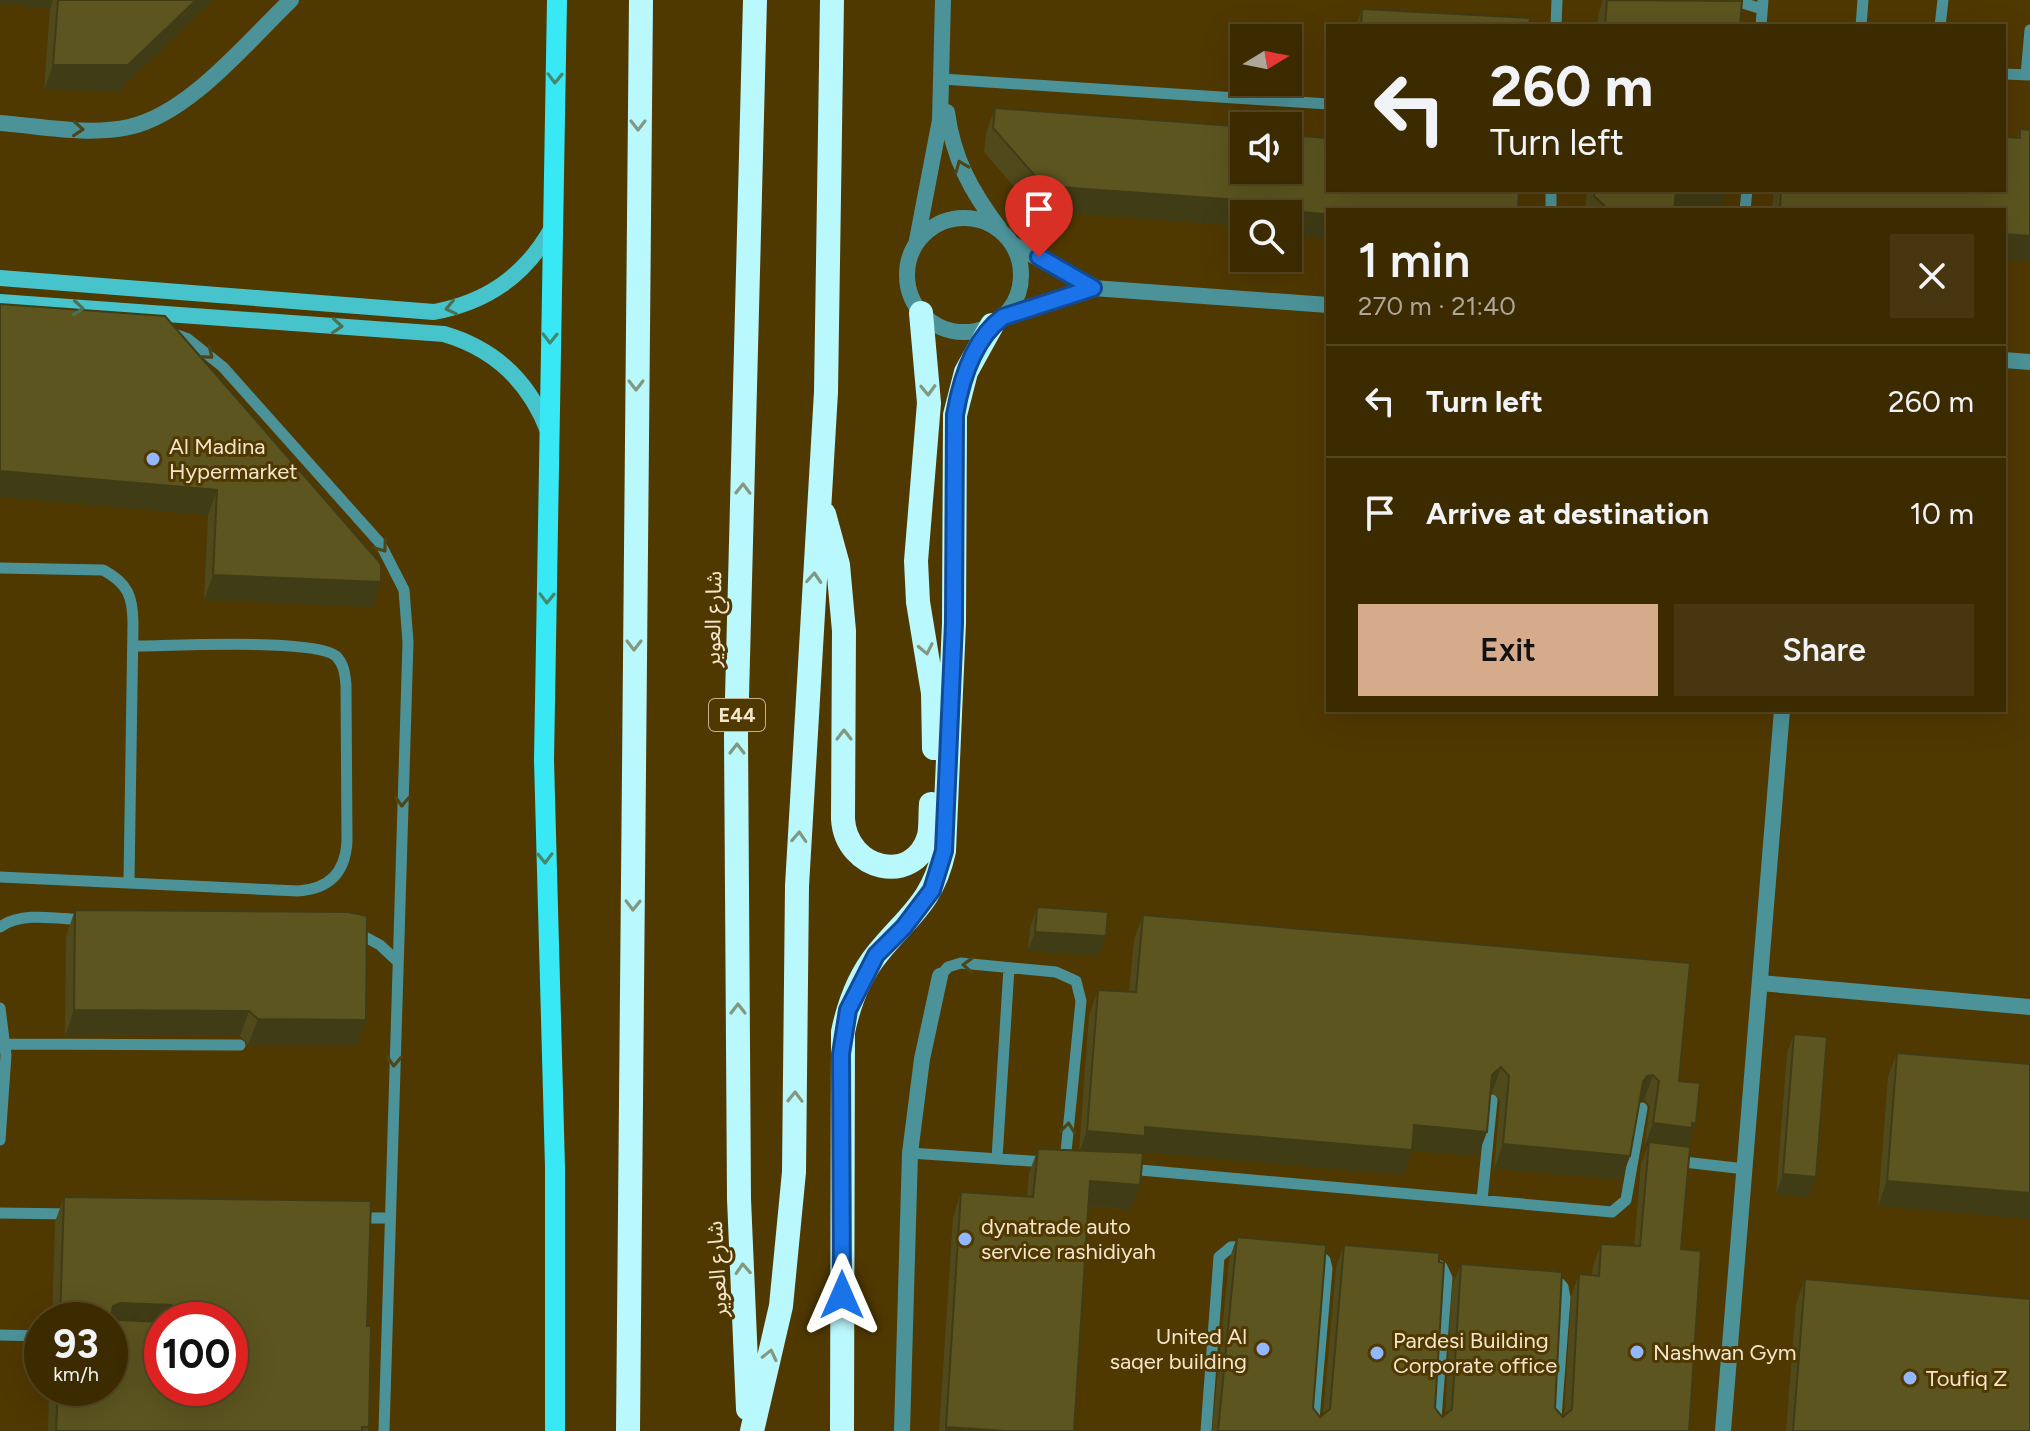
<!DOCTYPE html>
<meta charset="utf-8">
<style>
body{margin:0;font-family:Figtree,"Noto Sans Arabic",sans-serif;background:#473610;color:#f1f3f6;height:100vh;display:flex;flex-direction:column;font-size:30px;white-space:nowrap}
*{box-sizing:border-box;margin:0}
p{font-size:26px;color:#aca799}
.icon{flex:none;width:44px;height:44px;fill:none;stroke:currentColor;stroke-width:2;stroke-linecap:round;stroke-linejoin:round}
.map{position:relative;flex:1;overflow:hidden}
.side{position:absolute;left:1326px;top:208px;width:680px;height:504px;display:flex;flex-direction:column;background:#3c2a01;border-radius:0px;box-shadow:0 8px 32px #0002,0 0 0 2px #554623}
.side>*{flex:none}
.top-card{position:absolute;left:1326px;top:24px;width:680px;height:168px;border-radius:0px;box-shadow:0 8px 32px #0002,0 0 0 2px #554623;background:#3c2a01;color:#f1f3f6;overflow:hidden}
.needle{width:52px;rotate:80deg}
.buttons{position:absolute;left:1230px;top:24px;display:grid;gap:16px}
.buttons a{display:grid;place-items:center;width:72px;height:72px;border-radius:0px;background:#3c2a01;box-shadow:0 8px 32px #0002,0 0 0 2px #554623;font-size:40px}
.speed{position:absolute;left:24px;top:1302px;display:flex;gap:16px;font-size:40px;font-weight:700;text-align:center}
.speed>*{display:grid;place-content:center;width:104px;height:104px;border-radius:50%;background:#3c2a01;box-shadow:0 8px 32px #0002,0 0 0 2px #554623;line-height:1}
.speed small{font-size:20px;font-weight:400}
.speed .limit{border:12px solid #d22;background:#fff;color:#111}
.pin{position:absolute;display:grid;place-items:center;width:68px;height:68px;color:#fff;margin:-82px -34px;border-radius:50% 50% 50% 0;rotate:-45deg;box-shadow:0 0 8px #0007}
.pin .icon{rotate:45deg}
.me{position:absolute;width:88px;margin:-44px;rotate:0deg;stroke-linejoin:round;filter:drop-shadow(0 0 6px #0008)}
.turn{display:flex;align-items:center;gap:28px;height:168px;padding:0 32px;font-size:36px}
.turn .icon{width:104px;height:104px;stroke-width:2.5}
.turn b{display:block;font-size:56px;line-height:68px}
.round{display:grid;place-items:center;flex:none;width:84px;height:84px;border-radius:0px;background:#473610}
.overview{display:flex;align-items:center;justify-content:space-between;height:136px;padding:0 32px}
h1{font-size:48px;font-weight:600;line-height:60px}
.button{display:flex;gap:16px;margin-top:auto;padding:16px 32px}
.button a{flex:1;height:92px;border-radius:0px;background:#d6ab8b;color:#111;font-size:32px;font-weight:600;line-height:92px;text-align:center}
.button a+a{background:#473610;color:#f1f3f6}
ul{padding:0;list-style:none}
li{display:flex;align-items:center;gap:24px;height:112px;padding:0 32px;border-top:2px solid #554623}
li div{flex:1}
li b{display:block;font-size:30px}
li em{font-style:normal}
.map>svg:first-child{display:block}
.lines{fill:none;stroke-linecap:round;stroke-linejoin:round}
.lane{stroke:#4c9399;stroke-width:11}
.street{stroke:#4c9399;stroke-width:16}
.secondary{stroke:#47c3cc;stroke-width:16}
.primary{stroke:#38e8f4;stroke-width:20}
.highway{stroke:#b9f8fd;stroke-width:24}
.wall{fill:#4f491c;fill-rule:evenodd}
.shaded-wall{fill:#403c16}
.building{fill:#5c5520;stroke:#403c16;stroke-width:2;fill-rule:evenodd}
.oneway{stroke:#45876e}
.oneway2{stroke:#84987f}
.oneway3{stroke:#4f4618}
.oneway4{stroke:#4c7052}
.route-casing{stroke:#114b97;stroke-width:20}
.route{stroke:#1a73e8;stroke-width:14}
.poi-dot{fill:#92b7fd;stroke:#503801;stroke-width:3}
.labels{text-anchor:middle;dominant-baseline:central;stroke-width:6;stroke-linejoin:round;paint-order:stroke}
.shield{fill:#503801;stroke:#c2b18f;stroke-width:2}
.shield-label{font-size:20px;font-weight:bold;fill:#f3e5cc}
.poi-label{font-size:22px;fill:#f3e5cc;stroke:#503801;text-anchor:start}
.street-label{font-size:22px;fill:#f3e5cc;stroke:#503801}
</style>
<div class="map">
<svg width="2030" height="1431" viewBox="0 0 2030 1431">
<rect width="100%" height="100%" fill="#503801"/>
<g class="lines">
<path class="lane" d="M1733 0 1762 9
M1556 26 1557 0
M1761 26 1763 0
M1861 26 1863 0
M1940 26 1943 0
M2004 74 2030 75
M2026 75 2030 30
M942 79 1328 104
M1551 210V190
M1745 210 1747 190
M169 332 188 339 223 367 380 543 404 590 408 642 384 1431
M0 568 103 570C128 583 133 597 133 624L129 881
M0 877 298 891C329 889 345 873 347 842L346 685C345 674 344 664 336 656 315 638 168 646 133 646
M0 927C22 911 59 919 85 920
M354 931 380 945 396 960
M940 976 948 967 961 963 1056 972 1076 981 1081 1001 1065 1162
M0 1008 6 1055 0 1140
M6 1044 240 1045
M910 1153 1045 1162
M997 1158 1009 968
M1675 1161 1745 1169
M1129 1169 1612 1212 1626 1200 1642 1108
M1482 1200 1492 1100
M0 1213 71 1214
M357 1218H390
M1431 1262 1442 1267 1447 1278 1435 1431
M1553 1276 1563 1287 1565 1298 1555 1431
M0 1335 42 1336
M1206 1431 1219 1257 1231 1247 1248 1246
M1313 1431 1327 1269 1325 1260 1316 1253"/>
<path class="street" d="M947 112C953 158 971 191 999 228
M0 123C41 126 88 136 129 127 189 114 247 42 291 0
M907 275a57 57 0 1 1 114 0a57 57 0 1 1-114 0Z
M917 240 940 120 943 0
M1012 244 1093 288
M1003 317 1093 288 1328 305
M2004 360 2030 362
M1760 983 2030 1007
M902 1431 910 1153 922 1059 940 976
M1723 1431 1782 710"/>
<path class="secondary" d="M0 278 434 312C487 302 525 276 552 228
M0 302 444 334C495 349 529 381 548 431"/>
<path class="primary" d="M555 1431V1167L544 760 557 0"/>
<path class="highway" d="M921 313 929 403 916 561 918 602 933 693 934 748
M824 514 838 565 844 631 843 819C846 870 914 887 929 836 931 827 930 815 931 804
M748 1409 739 1199 736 736 755 0
M628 1431 641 0
M752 1431 781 1306 794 1172 797 886 826 392 832 0
M842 1431 843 1032C849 1003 859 976 878 953 908 916 933 902 944 851L954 623 955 415 966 372 992 325"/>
</g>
<path class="wall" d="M0 0H213L119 91 44 90 50 9 0 4Z
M1603 0H1730L1740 26H1597L1598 15Z
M1362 9 1529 26H1356Z
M995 108 1232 131 1288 214H1244V226L1035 211 984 152 986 133Z
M2020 129 2030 130V262L2004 260V210H1772L1774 190H2004Z
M1587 190H1726L1720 210H1585Z
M0 304 381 582 372 607 204 600 208 515 0 497Z
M1037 907 1106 936 1099 956 1028 951 1030 927Z
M75 910 357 1045H248L240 1036H65L66 936Z
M1143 915 1679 1081 1696 1123 1688 1147 1681 1249 1689 1431H1212L1229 1260 1237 1237 1313 1408 1320 1417 1323 1414 1336 1267 1344 1245 1435 1408 1442 1417 1445 1415 1452 1286 1461 1264 1555 1408 1563 1417 1564 1416 1571 1296 1579 1274 1592 1275 1593 1266 1601 1244 1634 1246 1641 1164 1647 1148H1644L1650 1106 1644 1100H1639L1630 1156 1621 1180 1494 1169 1500 1101 1492 1092 1491 1093 1478 1156 1412 1151 1403 1175 1139 1152 1140 1185 1131 1210 1088 1206 1074 1431H939L953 1217 961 1192 1027 1197 1029 1173 1038 1149 1079 1151 1089 1015 1098 990 1129 991 1134 939Z
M1794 1034 1816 1177 1808 1197 1776 1194 1787 1053Z
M1897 1053 2030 1064 1878 1206 1888 1077Z
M64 1197 367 1326 369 1427 368 1431H48L49 1388H110V1320H52L55 1222ZM162 1320H230L162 1388Z
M1805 1279 2030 1431H1786L1796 1304Z"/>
<path class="shaded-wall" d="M0 0H53L50 9 0 4Z
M196 0H213L119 91 44 90 53 65Z
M1044 186 1253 201 1249 214H1244V226L1035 211Z
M1676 190 1725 195 1720 210H1669Z
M1253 209 1328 214V239L1288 236V214H1251Z
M2004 234 2030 236V262L2004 260Z
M0 471 217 490 208 515 0 497Z
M213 575 381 582 372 607 204 600Z
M1035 932 1106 936 1099 956 1028 951Z
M74 1010 249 1011 240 1036H65Z
M258 1019 366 1020 357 1045H248Z
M1501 1067 1492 1092 1484 1099 1492 1075Z
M1653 1075 1644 1100H1638L1643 1082 1647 1076Z
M1653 1123H1696L1688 1148 1649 1142 1647 1148H1644Z
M1414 1125 1487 1132 1478 1156 1412 1151 1403 1175 1139 1152 1136 1161 1078 1156 1087 1131 1145 1127Z
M1503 1144 1630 1156 1621 1180 1494 1169Z
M1783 1174 1816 1177 1808 1197 1776 1194Z
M1090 1181 1140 1185 1131 1210 1081 1205Z
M1887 1181 2030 1193V1219L1878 1206Z
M120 1303 172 1305 166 1320H162V1330L110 1329 113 1306Z
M946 1427 1005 1431H945Z"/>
<path class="building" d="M58 0H196L128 65H53Z
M1607 0 1742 1 1740 26H1605Z
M1362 9 1530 18 1529 26H1361Z
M995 108 1233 126 1232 131 1244 132V170H1288V135L1328 138V190H1519L1518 210H1328V214L1253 209V201L1044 186 993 128Z
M2020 129 2030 130V236L2004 234V210H1780L1781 190H2004V137L2020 138Z
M1594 190H1726L1725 195 1676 190 1674 210H1609L1594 196Z
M0 304 165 316 381 564V582L213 575 217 490 0 471Z
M1037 907 1108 912 1106 936 1035 932Z
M75 910 348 912 367 916 366 1020 258 1019 249 1011 74 1010Z
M1143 915 1690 963 1679 1081 1700 1083 1696 1123H1692V1128L1653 1123 1659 1081 1653 1075 1647 1076 1643 1082 1630 1156 1503 1144 1509 1076 1501 1067 1492 1075 1487 1132 1414 1125 1412 1150 1145 1127V1136L1087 1131 1098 990 1136 992Z
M1794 1034 1827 1037 1816 1177 1783 1174Z
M1897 1053 2030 1064V1193L1887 1181Z
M1649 1142 1690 1147 1681 1249 1701 1251 1689 1431H1218L1237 1237 1326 1245 1313 1408 1320 1417 1330 1409 1344 1245 1439 1253V1262L1444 1263 1435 1408 1442 1417 1452 1409 1461 1264 1562 1272 1555 1408 1563 1417 1572 1409 1579 1274 1599 1276 1601 1244 1640 1246Z
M1038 1149 1143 1153 1140 1185 1090 1181 1074 1431H1005L946 1427 961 1192 1033 1197Z
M64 1197 371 1201 367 1326H371L369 1427H362V1431H56L58 1388H110V1320H60ZM120 1303 172 1305 180 1315 173 1320H230V1388H162V1322L119 1320 111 1315 113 1306Z
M1805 1279 2030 1299V1431H1793Z"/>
<defs><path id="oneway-chevron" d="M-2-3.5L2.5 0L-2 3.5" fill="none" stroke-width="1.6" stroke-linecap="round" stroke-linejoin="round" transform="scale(2)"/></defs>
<g class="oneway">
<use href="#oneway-chevron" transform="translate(555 78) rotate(91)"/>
<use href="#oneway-chevron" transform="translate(550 338) rotate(91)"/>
<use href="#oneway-chevron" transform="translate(547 598) rotate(91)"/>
<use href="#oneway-chevron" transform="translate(545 858) rotate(89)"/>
</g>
<g class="oneway2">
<use href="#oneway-chevron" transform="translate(638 125) rotate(90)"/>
<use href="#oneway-chevron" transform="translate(636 385) rotate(90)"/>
<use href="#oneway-chevron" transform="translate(928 390) rotate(88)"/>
<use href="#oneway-chevron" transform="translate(743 489) rotate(-89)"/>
<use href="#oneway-chevron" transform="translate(814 578) rotate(-86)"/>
<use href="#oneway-chevron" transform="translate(634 645) rotate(90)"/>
<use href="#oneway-chevron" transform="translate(926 649) rotate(78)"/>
<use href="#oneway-chevron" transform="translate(844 735) rotate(-90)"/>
<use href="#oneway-chevron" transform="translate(737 749) rotate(-90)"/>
<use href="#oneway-chevron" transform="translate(799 837) rotate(-87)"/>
<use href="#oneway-chevron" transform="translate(633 905) rotate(91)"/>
<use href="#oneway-chevron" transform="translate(738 1009) rotate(-90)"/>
<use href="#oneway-chevron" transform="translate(795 1097) rotate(-89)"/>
<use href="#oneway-chevron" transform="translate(743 1269) rotate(-93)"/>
<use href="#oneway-chevron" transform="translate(770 1355) rotate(-77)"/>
</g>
<g class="oneway3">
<use href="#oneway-chevron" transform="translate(78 129) rotate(4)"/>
<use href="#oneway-chevron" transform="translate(961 166) rotate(-112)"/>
<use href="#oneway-chevron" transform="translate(208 354) rotate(39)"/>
<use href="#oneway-chevron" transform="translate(382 547) rotate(54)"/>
<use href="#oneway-chevron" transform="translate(402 801) rotate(92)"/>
<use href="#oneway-chevron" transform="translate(968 965) rotate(-178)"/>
<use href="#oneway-chevron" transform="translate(394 1061) rotate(92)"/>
<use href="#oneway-chevron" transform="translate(1068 1128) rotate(-84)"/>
</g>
<g class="oneway4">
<use href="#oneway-chevron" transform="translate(78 308) rotate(4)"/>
<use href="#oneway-chevron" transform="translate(451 308) rotate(167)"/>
<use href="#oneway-chevron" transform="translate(337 326) rotate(4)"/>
</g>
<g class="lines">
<g class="route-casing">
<path id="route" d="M842 1295 841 1054 848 1010 876 955 904 927 932 890 944 851 954 623 955 415C961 380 973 339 1003 317L1093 288 1039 257"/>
</g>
<use href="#route" class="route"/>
</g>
<g class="poi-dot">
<circle cx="153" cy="459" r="8"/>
<circle cx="965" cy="1239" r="8"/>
<circle cx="1263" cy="1349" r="8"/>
<circle cx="1637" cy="1352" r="8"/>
<circle cx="1377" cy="1353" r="8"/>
<circle cx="1910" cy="1378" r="8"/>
</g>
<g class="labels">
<rect class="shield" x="709" y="699" width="56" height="32" rx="6"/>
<g class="shield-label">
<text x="737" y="715">E44</text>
</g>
<g class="poi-label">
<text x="169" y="446">Al Madina<tspan x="169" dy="25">Hypermarket</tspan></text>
<text x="981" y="1226">dynatrade auto<tspan x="981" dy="25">service rashidiyah</tspan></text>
<text x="1247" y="1336" text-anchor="end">United Al<tspan x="1247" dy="25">saqer building</tspan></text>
<text x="1393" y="1340">Pardesi Building<tspan x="1393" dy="25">Corporate office</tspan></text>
<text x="1653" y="1352">Nashwan Gym</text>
<text x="1926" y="1378">Toufiq Z</text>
</g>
<g class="street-label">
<text transform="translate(713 619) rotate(-89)">شارع العوير</text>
<text transform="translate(717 1269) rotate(-93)">شارع العوير</text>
</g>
</g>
</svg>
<div class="buttons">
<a><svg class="needle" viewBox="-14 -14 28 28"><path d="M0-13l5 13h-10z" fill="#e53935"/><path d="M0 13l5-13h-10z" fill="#aca799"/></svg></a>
<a><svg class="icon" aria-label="sound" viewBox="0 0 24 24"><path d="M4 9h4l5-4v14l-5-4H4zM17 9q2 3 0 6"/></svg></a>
<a><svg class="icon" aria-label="search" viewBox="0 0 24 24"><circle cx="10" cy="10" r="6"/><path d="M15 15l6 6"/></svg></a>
</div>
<div class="speed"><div>93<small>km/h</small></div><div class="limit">100</div></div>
<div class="pin" style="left:1039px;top:257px;background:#d93025"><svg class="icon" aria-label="arrive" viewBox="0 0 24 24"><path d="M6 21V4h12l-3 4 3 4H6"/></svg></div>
<svg class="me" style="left:842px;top:1295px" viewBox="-20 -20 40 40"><path d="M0-17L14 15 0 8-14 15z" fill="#1a73e8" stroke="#fff" stroke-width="4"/></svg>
<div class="top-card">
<div class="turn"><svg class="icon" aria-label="left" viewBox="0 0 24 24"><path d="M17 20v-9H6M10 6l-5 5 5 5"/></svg><div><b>260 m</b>Turn left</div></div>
</div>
<section class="side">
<div class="overview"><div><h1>1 min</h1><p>270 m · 21:40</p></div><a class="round"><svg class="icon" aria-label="close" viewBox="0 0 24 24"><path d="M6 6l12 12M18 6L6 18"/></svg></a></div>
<ul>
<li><svg class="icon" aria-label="left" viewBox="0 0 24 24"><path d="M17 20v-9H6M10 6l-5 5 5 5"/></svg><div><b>Turn left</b></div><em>260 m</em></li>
<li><svg class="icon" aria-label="arrive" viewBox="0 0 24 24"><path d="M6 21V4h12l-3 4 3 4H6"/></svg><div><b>Arrive at destination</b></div><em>10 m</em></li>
</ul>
<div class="button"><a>Exit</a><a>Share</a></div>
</section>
</div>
